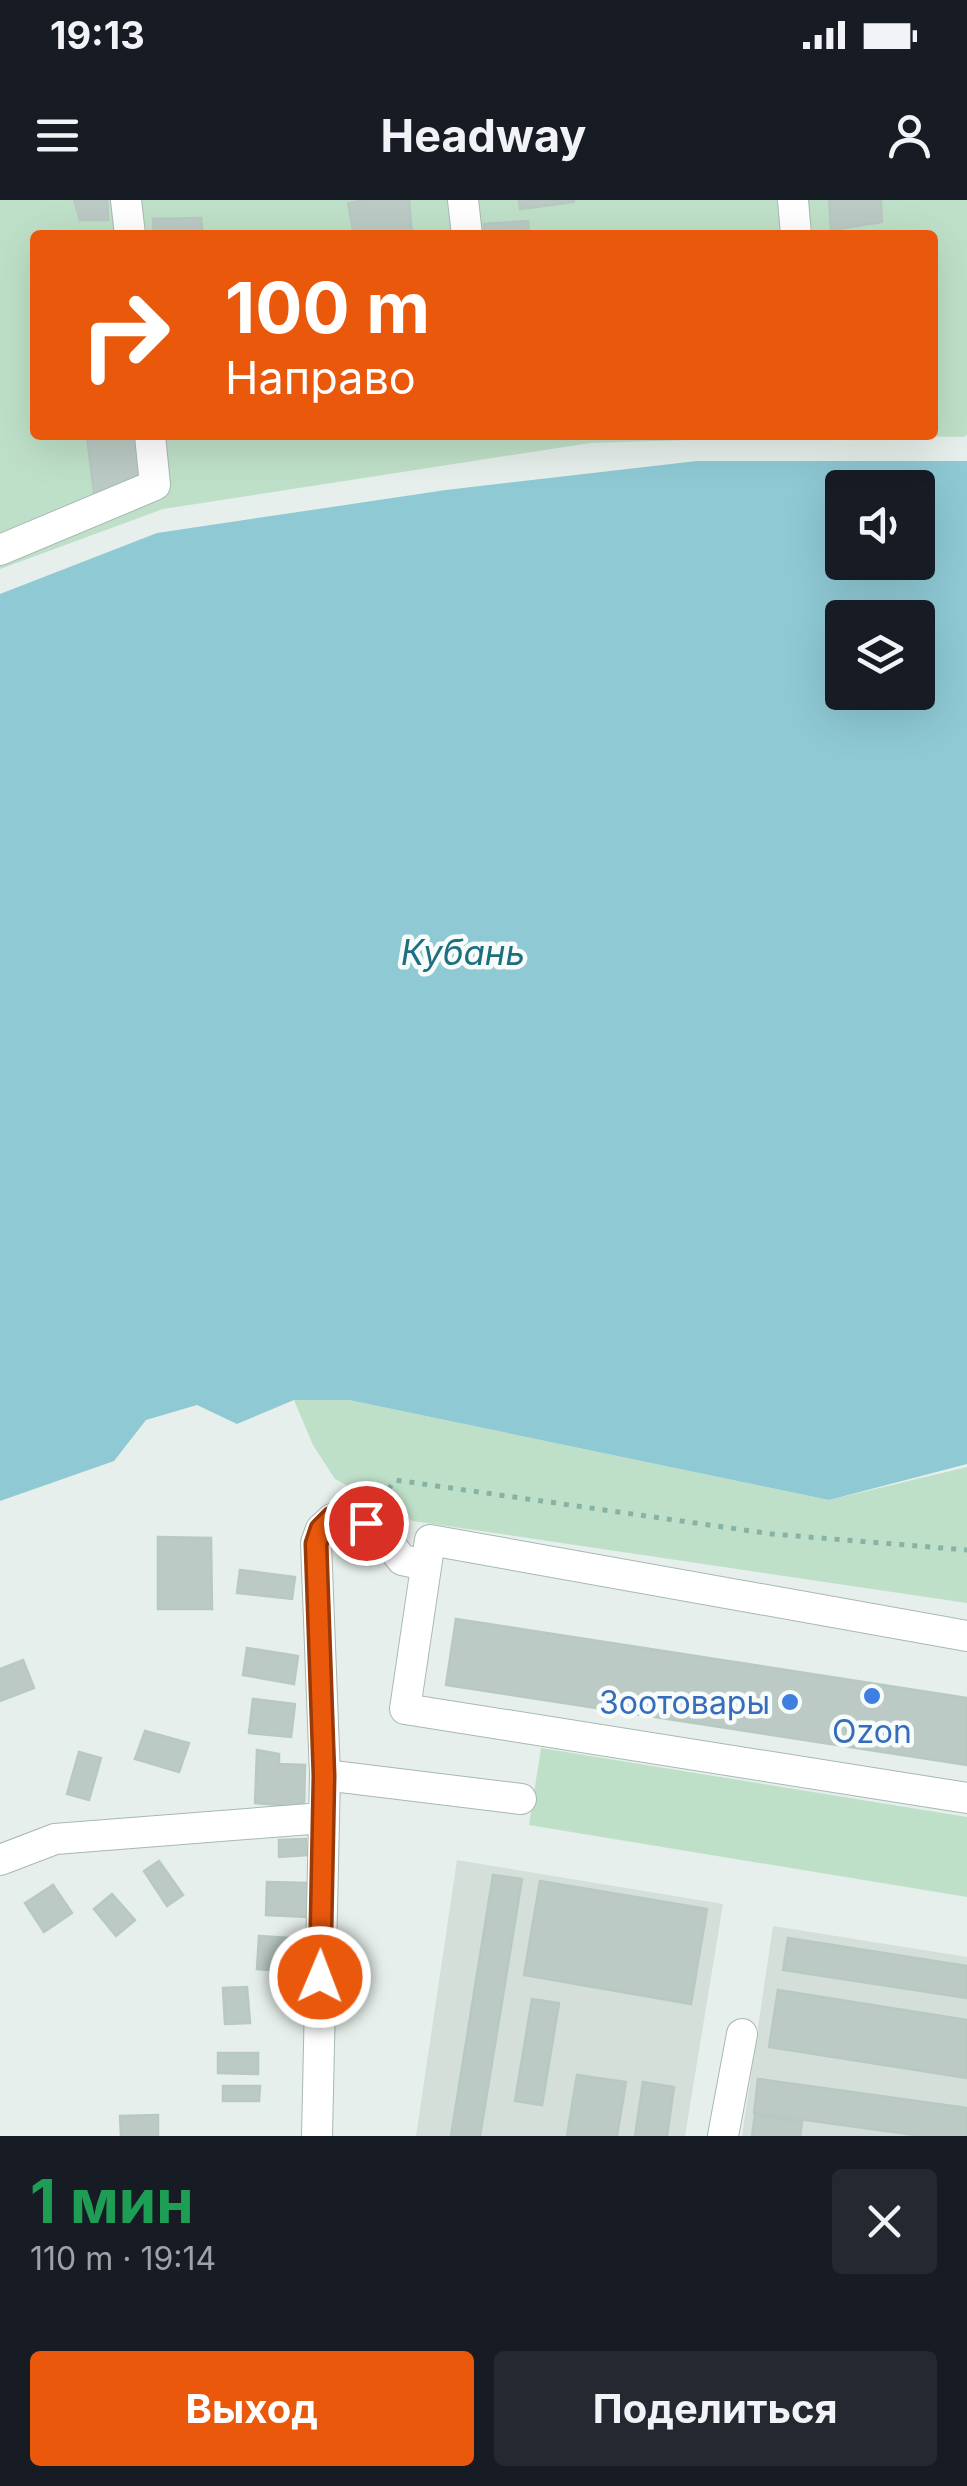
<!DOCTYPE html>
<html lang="ru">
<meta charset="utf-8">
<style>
body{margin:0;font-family:Inter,sans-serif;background:#242831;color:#f1f3f6;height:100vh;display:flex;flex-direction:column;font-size:38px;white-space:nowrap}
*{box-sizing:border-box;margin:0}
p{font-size:32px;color:#9ea1a6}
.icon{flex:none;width:55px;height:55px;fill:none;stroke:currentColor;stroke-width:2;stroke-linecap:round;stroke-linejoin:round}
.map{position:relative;height:1936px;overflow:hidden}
.panel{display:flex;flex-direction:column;background:#171b24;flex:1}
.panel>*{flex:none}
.banner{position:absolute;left:30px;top:30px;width:908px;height:210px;border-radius:10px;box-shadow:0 10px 40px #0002;background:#ea580c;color:#fff;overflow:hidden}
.buttons{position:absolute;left:825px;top:270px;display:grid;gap:20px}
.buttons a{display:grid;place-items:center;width:110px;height:110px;border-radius:10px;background:#171b24;box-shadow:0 10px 40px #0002;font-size:50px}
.pin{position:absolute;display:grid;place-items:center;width:85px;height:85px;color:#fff;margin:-42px;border:5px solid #fff;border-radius:50%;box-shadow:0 2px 10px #0007}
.me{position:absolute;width:110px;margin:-55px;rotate:1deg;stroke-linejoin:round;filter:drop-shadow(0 0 8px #0008)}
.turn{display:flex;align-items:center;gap:35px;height:210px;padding:0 30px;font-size:45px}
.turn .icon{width:130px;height:130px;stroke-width:2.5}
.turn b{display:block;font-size:70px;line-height:85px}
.round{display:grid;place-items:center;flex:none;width:105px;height:105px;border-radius:10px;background:#242831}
.head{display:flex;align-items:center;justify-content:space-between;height:170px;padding:0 30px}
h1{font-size:60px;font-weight:700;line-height:75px;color:#1e9e55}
.cta{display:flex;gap:20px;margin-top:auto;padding:20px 30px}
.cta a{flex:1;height:115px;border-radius:10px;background:#ea580c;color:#fff;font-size:40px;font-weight:700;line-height:115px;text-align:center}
.cta a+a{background:#242831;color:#f1f3f6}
.status{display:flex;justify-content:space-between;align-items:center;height:70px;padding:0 50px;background:#171b24;direction:ltr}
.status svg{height:28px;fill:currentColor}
header{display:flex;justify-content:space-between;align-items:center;height:130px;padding:0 30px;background:#171b24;font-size:45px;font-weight:700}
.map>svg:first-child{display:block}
.built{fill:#d4dfda}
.green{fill:#bfe0c8;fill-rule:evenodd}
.water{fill:#8ec9d4;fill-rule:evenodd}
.building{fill:#bbcac4;stroke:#b8c9c2;stroke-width:2.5}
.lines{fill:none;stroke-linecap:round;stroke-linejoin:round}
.minor-casing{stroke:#a8b8b2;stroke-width:32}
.path{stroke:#86b3a5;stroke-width:5;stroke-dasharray:5 8;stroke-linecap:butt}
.minor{stroke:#fff;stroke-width:30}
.route-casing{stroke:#983908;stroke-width:25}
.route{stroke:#ea580c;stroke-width:18}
.shop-dot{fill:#3f7fe0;stroke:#f7fbf9;stroke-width:4}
.labels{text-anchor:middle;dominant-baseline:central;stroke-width:9;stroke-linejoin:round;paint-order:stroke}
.shop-label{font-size:32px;fill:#366cbe;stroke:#f7fbf9;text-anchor:end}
.water-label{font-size:35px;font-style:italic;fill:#1c6f80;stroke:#f7fbf9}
</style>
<div class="status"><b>19:13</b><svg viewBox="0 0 49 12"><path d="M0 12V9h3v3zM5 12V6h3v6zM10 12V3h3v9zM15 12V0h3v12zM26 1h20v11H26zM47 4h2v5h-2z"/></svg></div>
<header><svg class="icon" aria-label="menu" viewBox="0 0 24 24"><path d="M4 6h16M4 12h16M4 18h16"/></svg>Headway<svg class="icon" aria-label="person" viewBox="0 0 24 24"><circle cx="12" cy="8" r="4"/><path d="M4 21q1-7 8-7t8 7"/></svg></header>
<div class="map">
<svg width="967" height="1936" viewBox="0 0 967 1936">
<rect width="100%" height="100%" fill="#e6efeb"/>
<path class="built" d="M457 1660 723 1704 685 1936H416Z
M773 1726 967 1757V1936H742Z"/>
<path class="green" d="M0 0H967V235L963 237 861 235 590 243 163 309 0 369ZM35 35H932V235H35Z
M294 1200H349L829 1300 967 1267V1403L413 1321 335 1279 313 1245Z
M541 1548 967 1617V1697L529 1625Z"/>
<path class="water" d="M697 261H967V1264L829 1300 349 1200H294L237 1224 197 1205 146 1220 114 1261 0 1301V394L157 333 446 290ZM842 288H918V362H842ZM842 418H918V492H842Z"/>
<path class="building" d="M74 0H107L108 20H80Z
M367 0H409L412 35H354L348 3Z
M519 0H574V2L520 9Z
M829 0H881L882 22 831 30Z
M201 18 203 35H154L153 19Z
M528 21 529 35H484V24Z
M87 235H142L148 284 94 294Z
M158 1337 211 1338 212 1409H158Z
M240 1370 295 1377 292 1399 237 1393Z
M456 1419 967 1498V1565L446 1485Z
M247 1448 298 1456 294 1484 243 1475Z
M23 1460 34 1488 0 1501V1469Z
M253 1499 295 1504 291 1537 249 1533Z
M145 1531 189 1543 179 1572 135 1559Z
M257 1550 279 1554V1564L305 1565 304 1607 255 1603Z
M79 1552 101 1558 89 1600 67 1594Z
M306 1639 307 1655 279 1657V1640Z
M159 1661 183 1695 167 1706 144 1671Z
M493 1675 522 1679 480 1936H451Z
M540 1681 707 1709 691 1804 524 1775Z
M267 1682 309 1683 308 1717 266 1715Z
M53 1685 72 1713 44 1732 25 1703Z
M112 1694 135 1720 116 1736 94 1709Z
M259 1736 305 1739 303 1772 257 1769Z
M788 1738 967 1766V1798L783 1770Z
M247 1787 250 1823 225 1824 223 1788Z
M778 1790 967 1820V1878L769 1847Z
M532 1799 559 1803 542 1905 515 1901Z
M218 1853H258V1874L218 1873Z
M577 1875 626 1882 617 1936H567Z
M758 1879 967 1908V1936H922L754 1913Z
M643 1882 674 1887 667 1936H635Z
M223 1886H260L259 1901H223Z
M158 1915V1936H121L120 1916Z
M755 1915 802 1922 800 1936H752Z"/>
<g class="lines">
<g class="minor-casing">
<path id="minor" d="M126 0 130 35
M463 0 467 35
M793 0 796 35
M0 350 155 285 150 235
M967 1436 430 1340 405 1509 967 1598
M325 1575 521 1599
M0 1660 55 1639 323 1618
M317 1936 325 1575 316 1343 321 1329 332 1319C366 1318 383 1334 402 1360L426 1365
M723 1936 742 1834"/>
</g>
<path class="path" d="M381 1300 395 1280 772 1334 967 1350"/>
<use href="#minor" class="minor"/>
</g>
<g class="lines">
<g class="route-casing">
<path id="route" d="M320 1777 324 1576 316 1344 321 1329 332 1318H349L366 1323"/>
</g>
<use href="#route" class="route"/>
</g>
<g class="shop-dot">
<circle cx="872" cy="1496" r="10"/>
<circle cx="790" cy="1502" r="10"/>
</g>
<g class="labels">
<g class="shop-label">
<text x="770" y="1502">Зоотовары</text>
<text x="872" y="1531" text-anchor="middle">Ozon</text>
</g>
<g class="water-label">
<text x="463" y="752">Кубань</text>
</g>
</g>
</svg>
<div class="buttons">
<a><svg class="icon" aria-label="sound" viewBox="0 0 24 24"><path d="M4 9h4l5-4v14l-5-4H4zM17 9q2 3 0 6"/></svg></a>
<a><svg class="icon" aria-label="layers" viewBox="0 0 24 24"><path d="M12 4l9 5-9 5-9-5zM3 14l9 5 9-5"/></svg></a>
</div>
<div class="pin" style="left:366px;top:1323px;background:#d93025"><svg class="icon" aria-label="arrive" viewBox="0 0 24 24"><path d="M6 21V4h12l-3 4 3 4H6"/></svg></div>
<svg class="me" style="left:320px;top:1777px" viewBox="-20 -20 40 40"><circle r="17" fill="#ea580c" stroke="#fff" stroke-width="3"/><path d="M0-11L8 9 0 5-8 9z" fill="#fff"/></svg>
<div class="banner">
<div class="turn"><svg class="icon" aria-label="right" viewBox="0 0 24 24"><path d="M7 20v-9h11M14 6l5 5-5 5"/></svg><div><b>100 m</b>Направо</div></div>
</div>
</div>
<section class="panel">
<div class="head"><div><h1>1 мин</h1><p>110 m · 19:14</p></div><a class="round"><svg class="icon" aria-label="close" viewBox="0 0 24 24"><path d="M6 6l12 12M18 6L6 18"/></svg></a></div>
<div class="cta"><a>Выход</a><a>Поделиться</a></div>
</section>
